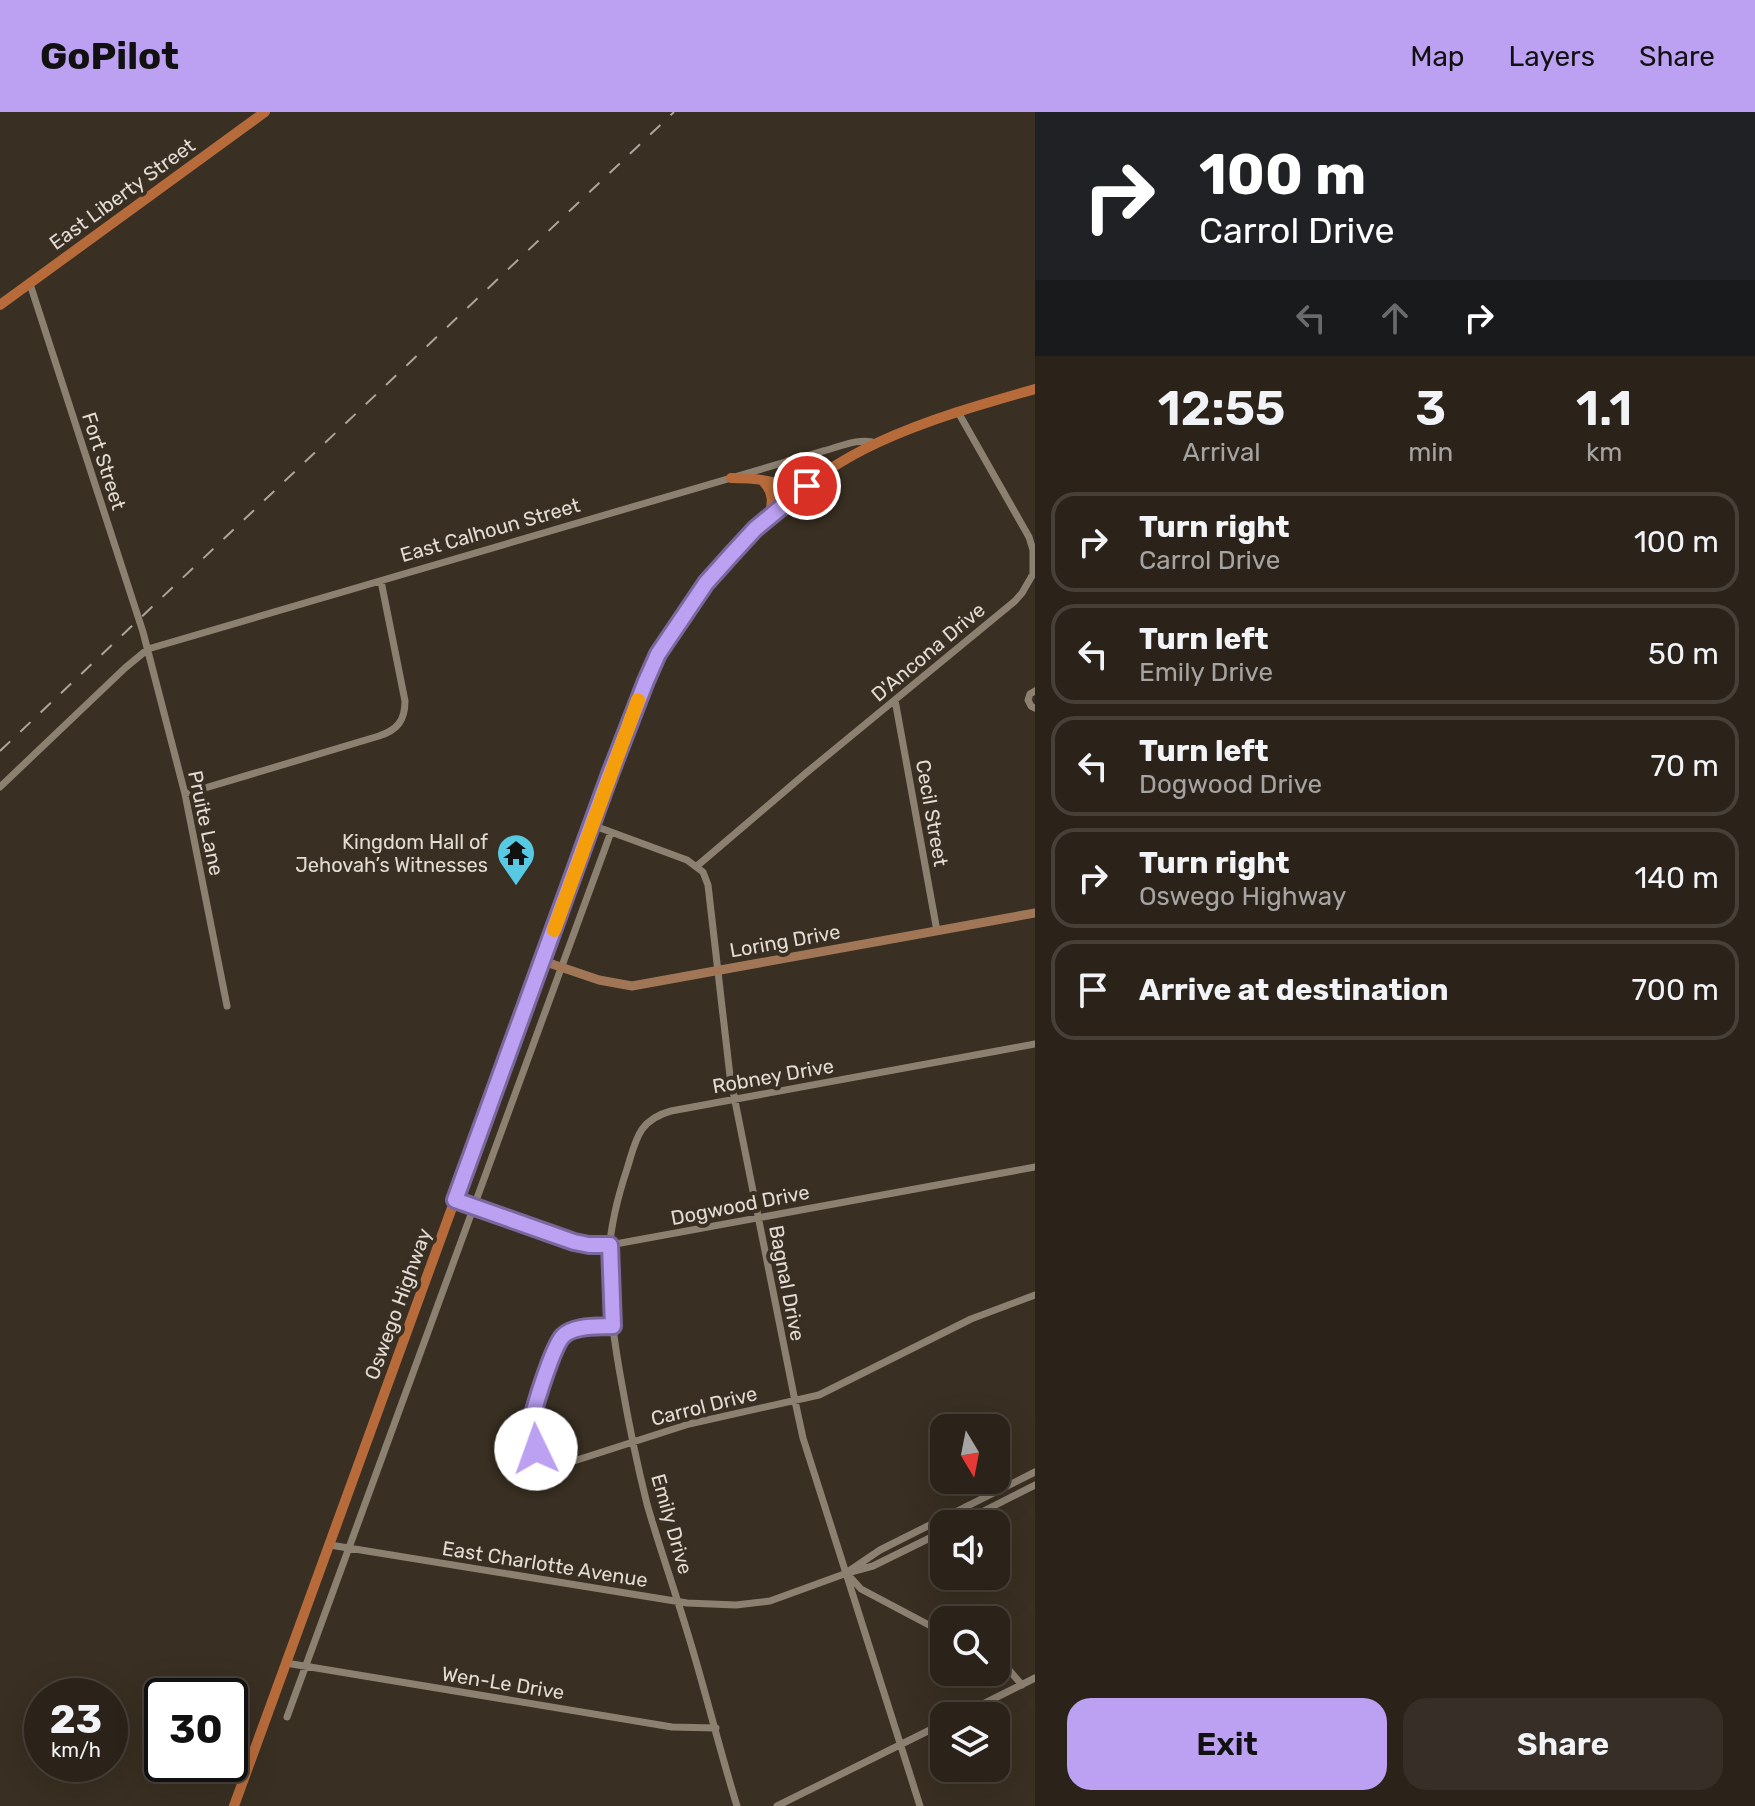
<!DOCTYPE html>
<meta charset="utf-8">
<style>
body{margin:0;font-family:Rubik,sans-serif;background:#372f27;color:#f1f3f6;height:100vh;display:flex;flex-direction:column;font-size:30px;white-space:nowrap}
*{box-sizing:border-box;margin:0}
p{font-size:26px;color:#a6a4a2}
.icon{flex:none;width:44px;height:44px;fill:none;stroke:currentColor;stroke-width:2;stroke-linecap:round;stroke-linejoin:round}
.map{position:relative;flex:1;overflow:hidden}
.panel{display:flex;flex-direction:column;background:#2b231a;width:720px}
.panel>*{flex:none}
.guide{background:#202124;color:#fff;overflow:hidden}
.needle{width:52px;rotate:170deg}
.controls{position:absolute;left:930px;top:1302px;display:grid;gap:16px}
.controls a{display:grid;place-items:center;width:80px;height:80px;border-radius:16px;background:#2b231a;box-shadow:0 8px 32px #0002,0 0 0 2px #474039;font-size:40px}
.speed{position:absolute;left:24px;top:1566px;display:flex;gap:16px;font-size:40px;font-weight:700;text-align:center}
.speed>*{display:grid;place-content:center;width:104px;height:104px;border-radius:50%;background:#2b231a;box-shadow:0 8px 32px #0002,0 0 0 2px #474039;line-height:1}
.speed small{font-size:20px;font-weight:400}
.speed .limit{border:4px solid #111;border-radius:12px;background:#fff;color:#111}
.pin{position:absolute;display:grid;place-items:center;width:68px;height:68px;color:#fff;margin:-34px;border:4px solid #fff;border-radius:50%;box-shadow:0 2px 8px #0007}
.me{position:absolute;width:88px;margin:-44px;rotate:357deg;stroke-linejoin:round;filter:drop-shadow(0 0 6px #0008)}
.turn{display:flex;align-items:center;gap:28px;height:168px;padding:0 32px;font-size:36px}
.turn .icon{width:104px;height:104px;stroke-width:2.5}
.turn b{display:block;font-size:56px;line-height:68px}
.lanes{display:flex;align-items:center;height:76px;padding:0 32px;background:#0003;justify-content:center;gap:40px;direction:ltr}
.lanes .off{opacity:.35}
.eta{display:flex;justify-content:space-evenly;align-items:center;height:136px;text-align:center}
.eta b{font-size:48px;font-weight:600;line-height:56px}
.button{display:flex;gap:16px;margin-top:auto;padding:16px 32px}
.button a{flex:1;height:92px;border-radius:24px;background:#bca0f2;color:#111;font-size:32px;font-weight:600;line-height:92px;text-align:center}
.button a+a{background:#372f27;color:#f1f3f6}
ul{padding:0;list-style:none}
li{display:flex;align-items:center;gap:24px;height:100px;margin:0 16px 12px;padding:0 16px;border:4px solid #474039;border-radius:24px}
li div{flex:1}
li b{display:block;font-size:30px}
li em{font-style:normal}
header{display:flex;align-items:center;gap:48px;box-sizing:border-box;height:112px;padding:0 40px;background:#bca0f2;color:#111}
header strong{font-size:38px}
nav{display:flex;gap:44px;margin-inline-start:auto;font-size:28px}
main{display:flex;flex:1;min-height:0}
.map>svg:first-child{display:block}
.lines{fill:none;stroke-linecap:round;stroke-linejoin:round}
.street{stroke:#8c8071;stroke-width:7}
.secondary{stroke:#a17656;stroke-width:9}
.primary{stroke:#b76b3b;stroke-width:10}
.rail{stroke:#ada59c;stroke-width:2;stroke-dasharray:14 14;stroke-linecap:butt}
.route-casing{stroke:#7a689d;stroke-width:20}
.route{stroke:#bca0f2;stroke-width:14}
.slow{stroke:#f59e0b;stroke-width:14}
.labels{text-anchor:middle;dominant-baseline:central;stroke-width:8;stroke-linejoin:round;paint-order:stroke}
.street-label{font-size:20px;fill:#e3dcd4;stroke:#392f22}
.poi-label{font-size:20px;fill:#e3dcd4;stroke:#392f22;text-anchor:end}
</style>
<header>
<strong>GoPilot</strong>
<nav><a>Map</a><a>Layers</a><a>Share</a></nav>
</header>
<main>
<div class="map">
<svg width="1035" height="1694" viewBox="0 0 1035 1694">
<rect width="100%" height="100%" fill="#392f22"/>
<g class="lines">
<path class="street" d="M30 172 143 520 185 682 227 894
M1035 579 1030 582 1028 588 1031 594 1035 596
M895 588 937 819
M0 675 125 556 148 537 823 339C839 335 860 325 876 331
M185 682 379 624C397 618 405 609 405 589L381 469
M592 713 687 748 703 760 708 773 730 964 795 1289 803 1326 920 1694
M697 754 806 661 1015 489 1022 481 1033 462V438L1029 425 958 300
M455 1088 574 1130 589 1133H610L1035 1055
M613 1214C598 1215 576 1213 565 1223 553 1232 549 1255 545 1268 537 1290 515 1332 547 1345 557 1350 566 1350 577 1348L689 1312 819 1283 971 1207 1035 1183
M958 1412 1035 1373
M330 1433 687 1491 736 1493 770 1489 847 1461 873 1454 944 1419
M849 1459 880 1438 1035 1360
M851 1466 861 1477 944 1521
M996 1549 1009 1558 1022 1573
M286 1551 672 1615 716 1616
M959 1604 1035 1566
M287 1605 611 720
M737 1694C719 1636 705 1577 687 1519 674 1476 659 1434 647 1392 637 1352 629 1313 622 1273 614 1230 607 1184 609 1140 611 1112 618 1084 627 1057 636 1028 638 1008 671 999L1035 932
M777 1694 944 1611"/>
<path class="secondary" d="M543 849 599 868 632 874 1035 801"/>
<path class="primary" d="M0 193 265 0
M789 350 799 356 807 374
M731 366C754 366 779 368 798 380
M763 369C774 381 773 390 769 405
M234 1694 610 662C625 622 637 579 658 542 664 532 671 522 678 512 728 437 796 368 879 330 929 307 982 292 1035 277"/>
<path class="rail" d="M0 639 674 0"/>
</g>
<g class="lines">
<g class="route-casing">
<path id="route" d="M536 1337C533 1332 530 1327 530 1320 530 1305 553 1234 563 1224 574 1213 598 1215 613 1214L610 1133H589L574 1130 455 1088 610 662 646 569 658 542 706 471 732 442 755 417 807 374"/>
</g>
<use href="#route" class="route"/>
<path class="slow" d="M554 818 638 588"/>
</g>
<defs>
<g id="temple-pin" transform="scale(2)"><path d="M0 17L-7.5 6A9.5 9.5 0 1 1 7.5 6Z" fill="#57c9e2" stroke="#392f22"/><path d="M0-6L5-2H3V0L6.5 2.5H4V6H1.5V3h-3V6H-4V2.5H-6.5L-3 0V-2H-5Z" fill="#111"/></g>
</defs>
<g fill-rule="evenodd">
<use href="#temple-pin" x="516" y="741"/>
</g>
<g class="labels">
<g class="street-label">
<text transform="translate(122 82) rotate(-36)">East Liberty Street</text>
<text transform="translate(104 349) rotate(72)">Fort Street</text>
<text transform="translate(490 418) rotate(-16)">East Calhoun Street</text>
<text transform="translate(928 540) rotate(-40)">D'Ancona Drive</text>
<text transform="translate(932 701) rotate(80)">Cecil Street</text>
<text transform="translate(206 711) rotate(78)">Pruite Lane</text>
<text transform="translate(785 829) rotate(-10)">Loring Drive</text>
<text transform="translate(773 964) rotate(-10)">Robney Drive</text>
<text transform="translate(740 1093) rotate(-11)">Dogwood Drive</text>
<text transform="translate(787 1171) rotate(79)">Bagnal Drive</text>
<text transform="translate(398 1192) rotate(-70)">Oswego Highway</text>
<text transform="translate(704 1294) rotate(-14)">Carrol Drive</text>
<text transform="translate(672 1412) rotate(74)">Emily Drive</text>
<text transform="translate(545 1452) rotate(9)">East Charlotte Avenue</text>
<text transform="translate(503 1571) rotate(9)">Wen-Le Drive</text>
</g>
<g class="poi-label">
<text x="488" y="730">Kingdom Hall of<tspan x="488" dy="23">Jehovah’s Witnesses</tspan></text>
</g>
</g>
</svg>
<div class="controls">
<a><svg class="needle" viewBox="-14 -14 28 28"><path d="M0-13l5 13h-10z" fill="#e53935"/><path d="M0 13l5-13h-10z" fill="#a6a4a2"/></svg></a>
<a><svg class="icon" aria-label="sound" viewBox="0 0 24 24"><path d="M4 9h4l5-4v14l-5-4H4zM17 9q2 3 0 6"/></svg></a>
<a><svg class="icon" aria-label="search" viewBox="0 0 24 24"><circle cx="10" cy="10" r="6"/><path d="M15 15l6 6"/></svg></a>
<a><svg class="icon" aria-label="layers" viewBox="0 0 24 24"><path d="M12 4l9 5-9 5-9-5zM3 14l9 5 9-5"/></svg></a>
</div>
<div class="speed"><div>23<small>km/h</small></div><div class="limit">30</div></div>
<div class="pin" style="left:807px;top:374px;background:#d93025"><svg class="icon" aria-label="arrive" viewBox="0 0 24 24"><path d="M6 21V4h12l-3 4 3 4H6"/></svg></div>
<svg class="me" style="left:536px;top:1337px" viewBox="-20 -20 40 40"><circle r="19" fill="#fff"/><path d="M0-13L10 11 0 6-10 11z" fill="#bca0f2"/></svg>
</div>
<section class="panel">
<div class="guide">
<div class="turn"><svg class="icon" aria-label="right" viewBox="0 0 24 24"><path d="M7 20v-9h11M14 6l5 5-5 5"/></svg><div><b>100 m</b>Carrol Drive</div></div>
<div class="lanes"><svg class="icon off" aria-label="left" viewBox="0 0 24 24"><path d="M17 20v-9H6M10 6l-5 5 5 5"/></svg><svg class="icon off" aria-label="ahead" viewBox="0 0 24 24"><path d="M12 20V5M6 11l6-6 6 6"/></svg><svg class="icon" aria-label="right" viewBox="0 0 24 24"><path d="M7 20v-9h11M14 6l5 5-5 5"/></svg></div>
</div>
<div class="eta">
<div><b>12:55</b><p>Arrival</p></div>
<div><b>3</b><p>min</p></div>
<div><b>1.1</b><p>km</p></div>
</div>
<ul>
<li><svg class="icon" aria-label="right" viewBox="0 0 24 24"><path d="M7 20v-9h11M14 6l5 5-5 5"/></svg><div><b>Turn right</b><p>Carrol Drive</p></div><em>100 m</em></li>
<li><svg class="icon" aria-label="left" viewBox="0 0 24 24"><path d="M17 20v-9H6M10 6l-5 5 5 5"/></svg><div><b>Turn left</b><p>Emily Drive</p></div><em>50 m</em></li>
<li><svg class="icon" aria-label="left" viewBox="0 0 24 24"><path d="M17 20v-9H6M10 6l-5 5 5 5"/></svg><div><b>Turn left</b><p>Dogwood Drive</p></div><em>70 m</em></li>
<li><svg class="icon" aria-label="right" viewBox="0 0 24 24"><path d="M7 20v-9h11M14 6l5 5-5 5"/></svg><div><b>Turn right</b><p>Oswego Highway</p></div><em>140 m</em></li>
<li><svg class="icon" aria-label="arrive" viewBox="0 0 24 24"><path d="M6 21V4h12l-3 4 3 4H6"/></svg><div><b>Arrive at destination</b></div><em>700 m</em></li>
</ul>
<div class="button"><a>Exit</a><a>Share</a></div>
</section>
</main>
